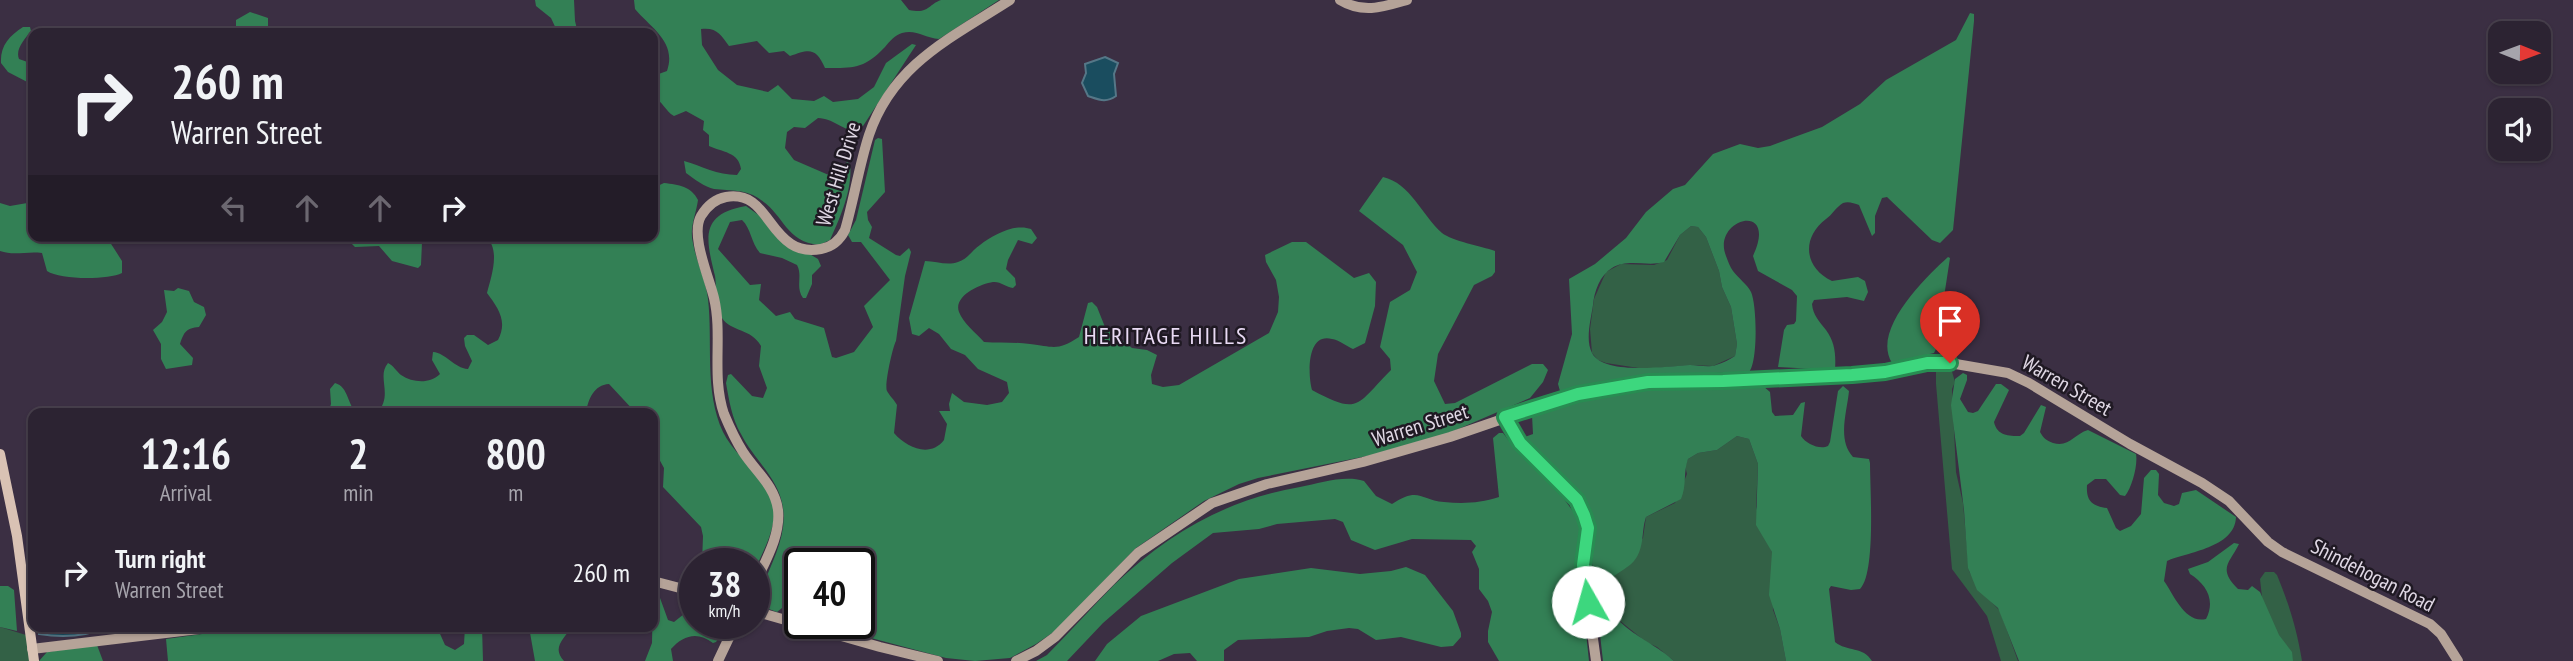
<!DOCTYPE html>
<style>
body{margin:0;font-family:"PT Sans Narrow",sans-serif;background:#382f3e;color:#f1f3f6;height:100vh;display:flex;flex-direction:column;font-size:26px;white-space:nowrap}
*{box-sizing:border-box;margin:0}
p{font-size:23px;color:#a6a4ac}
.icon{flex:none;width:38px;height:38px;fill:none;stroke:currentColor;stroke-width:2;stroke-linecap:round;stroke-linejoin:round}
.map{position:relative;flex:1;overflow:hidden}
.sheet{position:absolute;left:28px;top:408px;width:630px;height:224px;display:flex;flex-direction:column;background:#2c2332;border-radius:14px;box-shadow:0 2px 5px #0004,0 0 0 2px #48404d}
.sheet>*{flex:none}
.banner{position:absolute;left:28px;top:28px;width:630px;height:214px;border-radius:14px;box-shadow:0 2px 5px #0004,0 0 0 2px #48404d;background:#2c2332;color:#f1f3f6;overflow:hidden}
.needle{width:46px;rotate:91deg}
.fabs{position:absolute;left:2488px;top:21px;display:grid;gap:14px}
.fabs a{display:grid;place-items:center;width:63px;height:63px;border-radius:14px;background:#2c2332;box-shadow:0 2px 5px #0004,0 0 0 2px #48404d;font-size:35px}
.speed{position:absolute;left:679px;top:548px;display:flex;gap:14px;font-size:35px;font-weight:700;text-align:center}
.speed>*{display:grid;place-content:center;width:91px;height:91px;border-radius:50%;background:#2c2332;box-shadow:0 2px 5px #0004,0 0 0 2px #48404d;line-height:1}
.speed small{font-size:18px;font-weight:400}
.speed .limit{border:4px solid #111;border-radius:10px;background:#fff;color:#111}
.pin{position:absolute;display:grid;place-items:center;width:60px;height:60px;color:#fff;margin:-72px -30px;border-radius:50% 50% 50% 0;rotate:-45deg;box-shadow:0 0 7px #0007}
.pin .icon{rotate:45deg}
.me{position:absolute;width:77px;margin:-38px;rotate:353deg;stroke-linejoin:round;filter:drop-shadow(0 0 5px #0008)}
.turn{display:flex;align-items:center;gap:24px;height:147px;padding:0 28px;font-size:32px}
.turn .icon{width:91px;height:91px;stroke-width:2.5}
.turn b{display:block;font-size:49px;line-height:60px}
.lanes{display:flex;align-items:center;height:66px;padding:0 28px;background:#0003;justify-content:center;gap:35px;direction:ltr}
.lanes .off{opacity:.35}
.eta{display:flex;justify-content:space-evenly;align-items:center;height:119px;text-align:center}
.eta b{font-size:42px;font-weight:700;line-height:49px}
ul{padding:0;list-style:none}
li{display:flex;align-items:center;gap:21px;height:91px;padding:0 28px}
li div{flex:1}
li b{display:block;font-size:26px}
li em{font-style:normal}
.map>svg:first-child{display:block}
.green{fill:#336146}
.forest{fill:#338055;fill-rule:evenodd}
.water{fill:#1a4d5f;stroke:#557787;stroke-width:2}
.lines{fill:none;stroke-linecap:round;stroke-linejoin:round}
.secondary{stroke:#b5a398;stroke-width:10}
.primary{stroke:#d9c2b4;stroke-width:10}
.route-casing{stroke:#288c52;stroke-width:18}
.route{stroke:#3dd77e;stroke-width:12}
.labels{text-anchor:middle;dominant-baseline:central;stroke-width:5;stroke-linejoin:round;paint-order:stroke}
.street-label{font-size:21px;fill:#e0d8e5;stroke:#1f1923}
.quarter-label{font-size:24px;letter-spacing:2px;fill:#e9daf4;stroke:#1f1923}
</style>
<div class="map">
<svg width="2573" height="661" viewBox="0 0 2573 661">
<rect width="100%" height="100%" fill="#3b2f43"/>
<path class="green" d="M1691 226 1698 227 1706 237 1719 271 1722 287 1731 307 1737 344 1735 356 1713 366 1690 365 1645 369 1606 363 1598 360 1592 353 1590 329 1594 299 1606 272 1621 264 1654 265 1667 260 1680 235Z
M1951 368 1955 382 1952 389 1956 472 1963 503 1969 571 1978 588 2000 611 2018 661H2001L1987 616 1952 569 1936 384V369Z
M1737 436 1749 439 1758 464 1756 507 1772 552 1773 610 1780 629 1786 661H1674L1657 647 1646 642 1614 616 1605 588 1610 578 1643 538 1646 517 1675 503 1687 474 1685 466 1688 459 1698 453 1717 450Z
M2265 572H2274L2277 575C2289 604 2297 630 2302 661H2269L2260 579Z
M0 627 26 635 30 661H0Z"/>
<path class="forest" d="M535 0H574L575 21 578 33H558L551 18 536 6Z
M634 0H901L909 10C930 14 927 5 941 0 948 0 988 0 999 0L939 39C925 38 916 29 902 33 895 35 890 41 885 47 864 69 854 68 825 68 816 47 809 49 790 56L784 51 769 53 757 41 729 46C721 35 717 27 701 29L702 45 718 70 737 85 768 92 778 85 792 99 814 101 824 96 833 102 858 99 874 87 886 63 912 44 916 45 863 126 854 131C839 128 834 119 818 118L805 128 794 127 787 132 785 148 794 160 831 176 838 174 847 162 850 164C853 189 840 218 830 240L819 245C785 241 785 216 761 200 747 189 731 191 714 189 705 187 694 179 686 173L684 161C702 166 717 175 737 175L741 169C739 152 722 152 709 146V135L703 130 704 121 686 111 674 116C665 111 663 101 653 97V76L667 71C677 42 651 28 635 9Z
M250 12 268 18V30L265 33 253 30 236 33V20Z
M1970 13 1974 14V21L1953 230 1940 243 1932 240 1887 197 1882 198 1875 216V233L1872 236 1859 205C1854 203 1848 201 1843 203 1836 207 1832 215 1826 219 1802 237 1803 267 1832 281L1858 277 1865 281 1868 292 1864 301 1847 297 1814 300 1812 304C1813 315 1819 321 1826 330 1835 342 1836 355 1835 370L1778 367 1784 330 1787 325 1794 324 1796 321 1797 296 1792 290 1758 271 1753 256C1779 200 1711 219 1726 256 1728 261 1730 267 1733 271 1738 278 1747 284 1751 292 1757 305 1758 362 1749 372L1647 375 1560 391 1558 384 1572 334 1569 279 1595 264 1626 238 1646 212 1673 189 1685 185 1713 154 1740 144 1758 148 1770 146 1822 127 1860 104 1886 80 1956 40ZM1691 226 1698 227 1706 237 1719 271 1722 287 1731 307 1737 344 1735 356C1729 360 1723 363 1716 365 1708 368 1698 365 1690 365 1668 366 1604 376 1592 353 1585 340 1591 319 1593 305 1594 292 1600 275 1612 268 1628 258 1647 267 1664 262L1680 235Z
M23 27H30L31 31C25 39 15 49 19 59L33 64V85L8 72 1 63C0 46 9 36 23 27Z
M878 138 882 139 885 192 867 212 868 220 872 227 869 238 896 255 900 256 909 248 911 252 905 276 896 341C893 346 884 385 887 391 889 395 895 401 897 405L894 433C907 448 930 458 944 440L947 424 939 411H950L949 404 952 393 964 402 987 405 1002 402 1009 393 1007 382 978 369 965 355 951 349 939 334 929 328 919 336 912 334 909 318 925 261C936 261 947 266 958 262 968 259 972 250 980 245 993 235 1015 223 1031 229L1037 238 1032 244 1018 240 1008 260 1006 269 1015 278 1016 285 1013 288C1006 287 1000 281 993 282 980 284 953 296 959 312 963 323 976 333 984 342 999 343 1015 342 1030 344 1054 347 1058 351 1079 337L1088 303 1092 302 1097 307 1105 327 1132 348 1147 350 1157 355 1151 375 1152 384 1163 387 1179 385 1269 333 1278 312 1279 297 1276 280 1266 262 1265 255 1292 242H1306L1354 278 1369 273 1376 282 1375 306 1365 343 1353 349C1346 346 1339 340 1332 339 1306 332 1308 376 1312 390 1360 416 1356 405 1391 370L1390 359 1380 347 1390 302 1410 290 1417 272 1403 245 1359 211 1383 177C1410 183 1422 215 1442 233 1452 241 1481 246 1495 251V272L1492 276 1474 285 1438 354 1434 381 1445 404 1455 403 1532 364H1543L1548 370 1543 382 1530 398 1449 433 1372 455 1258 478 1239 484 1204 501 1136 548 1055 631 1036 644 1010 658 975 661 946 658 841 630 834 623H859V564H800V582L787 604 777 612 758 605V601C766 571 788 540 783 508 779 478 754 460 741 434 732 419 729 400 726 383L728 375 731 374 752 396 763 398 767 388 759 366 761 346C751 328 731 332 722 318 714 307 717 288 715 276 706 239 699 214 746 206L760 216 772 232 818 259 821 266 812 275V284L806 298H803C795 287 803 276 797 265L782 258 760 253C751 243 751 228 742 220L730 222 718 249 750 285 761 284 759 300 776 316 790 312 795 319 824 328 832 357 836 358 854 352 873 327 864 306 890 280 861 242H852L848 235 856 220 875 140Z
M664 183C679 185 691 186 698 200 696 215 689 228 693 243 696 261 706 280 708 299 713 343 704 391 723 432 734 456 771 481 774 506 776 530 763 551 754 572V564L702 563 703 536 701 527 663 487 664 468 653 448V413H636L609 384C594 385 588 399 586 413H377C394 395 376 377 388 363 394 366 396 371 401 375 413 383 430 384 440 374L432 360 433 352C446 353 454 368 468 369L472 361 465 346 464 338 467 335H474L488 345 498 340C508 321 498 308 487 293 491 277 502 247 484 236H653V188Z
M33 202V236H106L122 261V273C108 280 60 280 47 271L42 253C27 251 14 256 0 251V203L10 206Z
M351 236H425L422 242 421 265 418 268 392 261 379 246 355 247 350 242Z
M1948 257 1950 258 1936 349 1934 353 1892 363C1871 330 1926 277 1948 257Z
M178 288 189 291 194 302 204 307 206 315 199 327C186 328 184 332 180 344L193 358 192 365 166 369 161 359V344L153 330 162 322 167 312 164 290 174 291Z
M1963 373 1967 375V380L1960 399 1968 412 1973 413 1978 411 1996 384H2001L2009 390 1994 422C1997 436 2009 436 2020 436L2024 433 2041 405 2046 407 2040 432C2044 439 2046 440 2053 443 2069 448 2074 434 2088 430L2136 454C2138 465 2132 487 2125 496L2120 495 2106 479H2095L2087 485C2086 501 2092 506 2107 508L2116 528 2120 531 2131 526 2141 514 2144 478 2151 470H2156L2159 474 2158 495 2164 503 2174 506 2179 504 2182 493 2196 490 2236 517C2235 548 2187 552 2167 561L2164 581C2174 595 2185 624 2206 619 2216 600 2206 584 2190 574L2188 569 2208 562 2234 543 2239 544C2230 563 2217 568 2238 589L2248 590 2252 586 2260 592 2279 635 2292 652 2293 661H2019L1998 608 1977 590 1968 568 1964 510 1951 405 1955 379Z
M335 383C349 387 347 405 357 413H328L331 404 330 389Z
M1763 386 1770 392 1772 412 1775 416 1793 415 1801 403 1805 402 1801 436C1806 444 1820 450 1828 446L1830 442 1838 391 1843 386 1849 391C1847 412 1837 440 1853 457L1869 459 1870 463C1870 489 1876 573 1860 589L1851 590 1831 586 1829 589 1835 642C1847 652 1863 646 1872 661H1786L1780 629 1769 595 1772 552 1756 525 1758 464 1749 439 1737 436 1717 450 1698 453 1688 459C1683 472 1687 485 1681 499L1646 517C1641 531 1645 548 1634 561 1624 572 1613 572 1605 588 1605 627 1650 638 1674 661H1603L1592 563 1594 524 1588 509 1522 438 1533 434 1532 415C1607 385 1684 389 1763 386Z
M1499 433H1503L1520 455 1564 499 1578 518 1582 542 1576 587 1573 595 1565 597 1559 607 1570 621 1586 633 1589 661H1499L1488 642V631L1492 612 1488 601 1479 589V569L1472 552 1476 546 1471 540 1412 539 1375 550 1351 540 1343 522 1335 519 1277 524 1259 529 1213 533 1172 563 1103 623 1067 661H1036L1047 655C1070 632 1091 608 1114 585 1168 533 1226 500 1300 487 1321 483 1344 475 1364 481L1376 496 1392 504C1419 486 1420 500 1444 502 1464 504 1480 503 1499 497L1493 438Z
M1406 567 1425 575 1453 611 1461 633V637L1453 646 1441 647 1401 637 1376 640 1358 629 1349 628 1327 631 1309 637 1238 640 1224 650V661H1197L1190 653 1174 654 1158 661H1095L1107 644 1141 616 1239 579 1311 568 1360 574 1391 571Z
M0 586H8L14 590 17 631 0 627Z
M653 591 660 598 668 620 674 622 684 614 689 602 695 601V623H730L716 642 713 643C698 631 683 635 671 649L673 661H645L652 643Z
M260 626H372C384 636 394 629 406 626 416 625 428 626 437 627L445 645 455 650 464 644 465 627H482L483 661H168L166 639Z
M529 627H571C565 639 551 647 564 661H535Z
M97 645 103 661H39L47 652Z"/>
<path class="water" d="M1105 57 1118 63 1114 74 1116 96C1106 103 1100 100 1088 96L1082 83 1086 73 1085 64Z
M40 626H107V627C85 637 63 638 39 634Z"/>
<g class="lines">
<path class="secondary" d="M1340 0C1363 14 1383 7 1407 0
M1505 417 1520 443 1577 500 1584 515 1589 528 1583 565 1596 661
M653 581 695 592
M754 586C764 563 781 536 778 510 775 486 756 472 743 452 736 441 729 426 724 414 711 376 723 336 714 298 709 277 690 235 701 216 707 206 715 199 726 197 762 191 766 228 791 244 800 250 810 251 821 249 832 247 840 240 845 230 854 199 859 166 869 135 893 64 951 38 1010 0
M754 611 880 647 938 661
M32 649 224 626
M718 661 736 623
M1016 661 1036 651 1055 637 1138 553 1212 503 1267 484 1363 462 1450 437 1552 402 1618 386 1648 382 1723 381 1852 375 1885 372 1928 363H1950L2008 373 2029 383 2130 444 2202 483 2229 501 2268 542 2282 552 2430 624 2441 634 2458 661"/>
<path class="primary" d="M0 454 17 536 34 661"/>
</g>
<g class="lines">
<g class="route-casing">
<path id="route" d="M1588 602 1583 565 1588 528 1584 515 1577 500 1520 443 1505 417 1578 394 1648 382 1723 381 1852 375 1885 372 1927 363H1950"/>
</g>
<use href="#route" class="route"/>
</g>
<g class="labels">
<g class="street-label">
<text transform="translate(838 174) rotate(-73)">West Hill Drive</text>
<text transform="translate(2067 385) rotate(30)">Warren Street</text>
<text transform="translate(1420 425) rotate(-17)">Warren Street</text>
<text transform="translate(2373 575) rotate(27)">Shindehogan Road</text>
</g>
<g class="quarter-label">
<text x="1166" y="335">HERITAGE HILLS</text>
</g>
</g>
</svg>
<div class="fabs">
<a><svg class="needle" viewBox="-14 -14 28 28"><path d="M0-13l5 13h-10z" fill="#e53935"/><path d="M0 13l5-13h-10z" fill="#a6a4ac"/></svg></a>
<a><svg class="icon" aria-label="sound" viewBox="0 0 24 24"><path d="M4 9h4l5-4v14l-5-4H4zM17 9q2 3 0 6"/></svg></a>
</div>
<div class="speed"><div>38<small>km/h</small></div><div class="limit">40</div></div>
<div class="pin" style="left:1950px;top:363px;background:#d93025"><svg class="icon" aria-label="arrive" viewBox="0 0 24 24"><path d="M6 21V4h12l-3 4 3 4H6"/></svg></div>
<svg class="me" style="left:1588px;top:602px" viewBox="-20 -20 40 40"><circle r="19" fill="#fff"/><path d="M0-13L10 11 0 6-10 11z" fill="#3dd77e"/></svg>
<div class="banner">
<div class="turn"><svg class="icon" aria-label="right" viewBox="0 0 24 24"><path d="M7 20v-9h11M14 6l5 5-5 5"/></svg><div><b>260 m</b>Warren Street</div></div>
<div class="lanes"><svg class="icon off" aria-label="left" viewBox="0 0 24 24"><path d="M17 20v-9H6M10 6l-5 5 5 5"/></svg><svg class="icon off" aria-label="ahead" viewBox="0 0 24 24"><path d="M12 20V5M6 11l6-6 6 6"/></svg><svg class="icon off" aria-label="ahead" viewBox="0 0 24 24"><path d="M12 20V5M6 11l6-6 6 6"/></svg><svg class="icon" aria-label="right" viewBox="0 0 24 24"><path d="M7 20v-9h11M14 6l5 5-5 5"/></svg></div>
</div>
<section class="sheet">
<div class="eta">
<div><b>12:16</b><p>Arrival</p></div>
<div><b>2</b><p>min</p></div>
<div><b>800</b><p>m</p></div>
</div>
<ul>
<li><svg class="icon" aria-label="right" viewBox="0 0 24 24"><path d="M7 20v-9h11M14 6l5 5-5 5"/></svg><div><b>Turn right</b><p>Warren Street</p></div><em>260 m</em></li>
</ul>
</section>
</div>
